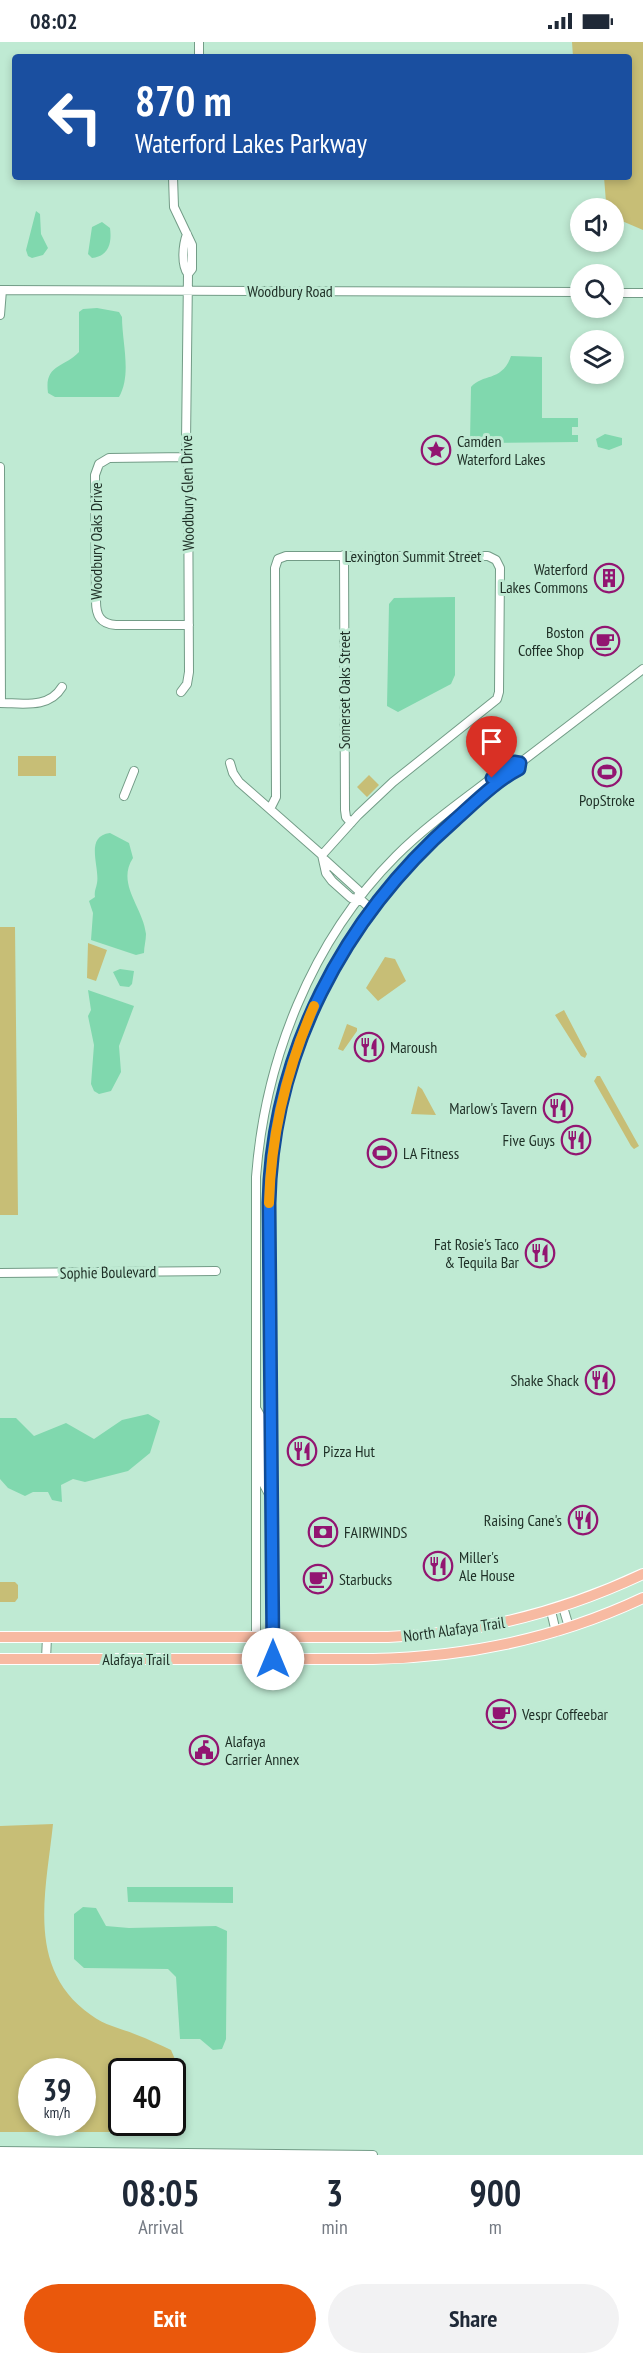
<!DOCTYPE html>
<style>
body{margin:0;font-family:"PT Sans Narrow",sans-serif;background:#f2f2f3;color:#1f2937;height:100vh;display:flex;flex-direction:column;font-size:22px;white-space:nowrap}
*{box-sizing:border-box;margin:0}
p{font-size:20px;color:#747a83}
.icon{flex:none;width:33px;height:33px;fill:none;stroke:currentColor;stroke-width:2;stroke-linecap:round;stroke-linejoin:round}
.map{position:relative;height:2113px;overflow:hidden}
.details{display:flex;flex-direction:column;background:#fff;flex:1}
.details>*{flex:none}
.banner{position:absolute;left:12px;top:12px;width:620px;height:126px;border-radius:6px;box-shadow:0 3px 9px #0003;background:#1a4fa0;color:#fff;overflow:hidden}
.buttons{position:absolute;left:570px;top:156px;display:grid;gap:12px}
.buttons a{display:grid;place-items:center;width:54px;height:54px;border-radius:50%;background:#fff;box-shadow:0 3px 9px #0003;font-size:30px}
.speed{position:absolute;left:18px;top:2016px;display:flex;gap:12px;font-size:30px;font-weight:700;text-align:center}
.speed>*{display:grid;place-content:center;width:78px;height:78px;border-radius:50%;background:#fff;box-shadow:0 3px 9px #0003;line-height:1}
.speed small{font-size:15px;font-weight:400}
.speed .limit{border:3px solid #111;border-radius:9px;background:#fff;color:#111}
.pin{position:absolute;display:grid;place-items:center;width:51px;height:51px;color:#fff;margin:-62px -26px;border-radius:50% 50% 50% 0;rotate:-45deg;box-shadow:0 0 6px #0007}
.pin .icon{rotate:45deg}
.me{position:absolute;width:66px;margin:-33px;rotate:0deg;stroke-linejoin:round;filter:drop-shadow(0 0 4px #0008)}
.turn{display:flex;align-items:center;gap:21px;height:126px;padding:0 24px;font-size:27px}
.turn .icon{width:78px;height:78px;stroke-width:2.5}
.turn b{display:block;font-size:42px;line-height:51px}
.eta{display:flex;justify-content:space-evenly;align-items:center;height:102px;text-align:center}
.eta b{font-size:36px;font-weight:700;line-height:42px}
.button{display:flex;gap:12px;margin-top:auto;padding:12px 24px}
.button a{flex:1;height:69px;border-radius:36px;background:#ea580c;color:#fff;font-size:24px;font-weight:700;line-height:69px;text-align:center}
.button a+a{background:#f2f2f3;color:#1f2937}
.status{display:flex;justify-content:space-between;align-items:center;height:42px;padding:0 30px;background:#fff;direction:ltr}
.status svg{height:16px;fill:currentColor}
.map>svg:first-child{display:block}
.green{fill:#c7be76;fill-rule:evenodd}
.water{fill:#80d8ae}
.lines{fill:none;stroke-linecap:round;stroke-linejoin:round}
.minor-casing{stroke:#739c87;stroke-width:10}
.major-casing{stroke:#fff;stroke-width:12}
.minor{stroke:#fff;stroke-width:8}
.major{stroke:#f7baa2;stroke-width:10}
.route-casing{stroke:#114b97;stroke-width:15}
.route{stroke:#1a73e8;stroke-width:10}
.slow{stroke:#f59e0b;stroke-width:10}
.labels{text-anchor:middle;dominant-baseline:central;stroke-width:6;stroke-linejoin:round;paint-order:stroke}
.street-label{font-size:16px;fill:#1e2f26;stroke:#bfead3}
.poi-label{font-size:16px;fill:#1e2f26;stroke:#bfead3;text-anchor:start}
</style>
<div class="status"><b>08:02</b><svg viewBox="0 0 49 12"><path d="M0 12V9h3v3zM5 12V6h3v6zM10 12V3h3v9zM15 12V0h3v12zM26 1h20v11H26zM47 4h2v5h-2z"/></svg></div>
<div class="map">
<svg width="643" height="2113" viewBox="0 0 643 2113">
<rect width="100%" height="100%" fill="#bfead3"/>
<path class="green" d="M572 0H643V188L615 176 614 166H610L606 160 604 135H628V15H573Z
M18 714H56V734H18Z
M369 733 379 743 367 755 357 745Z
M0 885H15L18 1173H0Z
M88 901 107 908 96 939 87 936Z
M385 915 395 917 406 939 378 959 366 946Z
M564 968 587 1012 585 1016 581 1014 555 973Z
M347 982 357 986V989L343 1009 338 1007Z
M597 1034H600L639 1104 634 1107 631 1104 594 1039Z
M418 1044 422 1047 436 1073 411 1072Z
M0 1540H15L18 1543V1556L15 1560H0Z
M53 1782C46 1850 25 1927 91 1973 105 1984 121 1986 137 1993 148 1997 160 2003 171 2008L180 2029 173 2069 172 2030H122V2080L168 2081 163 2090H0V1784ZM32 2030H82V2080H32Z"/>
<path class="water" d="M36 169 40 172 41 192 48 206 43 213 32 216 28 214 26 208Z
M102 180 110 186C112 201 109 214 92 216L88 212 92 185Z
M97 266 119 270 122 275C122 301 132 332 119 355H55L48 351C44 322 64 326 79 310V270L83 267Z
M511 314 542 315V376H578V385H572V393H578V400L476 401 470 399 471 345C483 331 502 340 511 314Z
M605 392 622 396V403L609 408 598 405 596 397Z
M455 555V633L451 642 398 670 387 664 389 562 394 556Z
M110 791 129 801 133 816C116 842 143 865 146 892 146 898 144 905 144 911L136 913 91 898 93 871 89 859 95 855C94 849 96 847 97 841 100 825 84 794 110 791Z
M120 927 134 929 132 942 129 945 120 944 113 930Z
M88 948 134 964 119 1004 121 1030 111 1049 99 1052 94 1049 91 1042 94 1003 88 974 91 968Z
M148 1372 160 1379 150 1411 128 1429 85 1440 73 1437 61 1443 62 1460 52 1458 48 1450H33L25 1454 8 1446 0 1437V1376H16L34 1394 66 1381 94 1397 122 1378Z
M127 1845H233V1861L128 1860Z
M83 1865 96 1866 106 1884 129 1886 216 1884 227 1889 226 1997 222 2007 213 2008 200 1997H180L176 1935 168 1927 84 1926 74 1917V1872Z"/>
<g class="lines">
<g class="minor-casing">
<path id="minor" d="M199 15V0
M173 135 174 165 192 203V227L188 232
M0 248 580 250
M614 251H643
M0 273 2 248
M188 415 109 416 99 422 95 433 96 559C96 573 100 582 116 583H189
M0 425 1 661
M344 513 345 768 346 775 351 781
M181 650 187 642 189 630 188 415 186 400 188 232C181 222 183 203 187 192
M0 661C22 661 49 667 62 645
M230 721 233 731 239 740 322 813 326 831 332 839 351 856 360 857 371 867
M124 754 134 729
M270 767 276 755 275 526 278 517 286 514H488L496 518 500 526 499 650 497 657 393 740 358 773 322 813
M325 818 358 848 360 857
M0 1231 216 1229
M257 1368 262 1377V1439L270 1454
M563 1565 569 1585
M551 1569 556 1590
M46 1617 47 1595
M256 1617V1135C265 1018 311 899 396 814 430 780 472 752 510 722L514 720 520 721
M273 1617C273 1515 271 1414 270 1313 269 1251 265 1188 271 1126 282 1010 333 906 411 820 435 795 461 773 488 751 498 743 507 733 519 727L520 721 643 627
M0 2109 373 2113"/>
</g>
<g class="major-casing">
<path id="major" d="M0 1595H388C478 1592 562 1570 643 1532
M0 1617H373C467 1615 558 1596 643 1556"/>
</g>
<use href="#minor" class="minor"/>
<use href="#major" class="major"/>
</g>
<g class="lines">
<g class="route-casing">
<path id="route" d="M273 1617 269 1161C272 1012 343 876 455 778 473 762 497 738 519 727L520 721 514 720 492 736"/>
</g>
<use href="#route" class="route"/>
<path class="slow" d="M269 1161C271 1092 287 1026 314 964"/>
</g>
<defs>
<g id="sight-ring" transform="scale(1.5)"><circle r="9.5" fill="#bfead3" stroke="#921571" stroke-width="1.5"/><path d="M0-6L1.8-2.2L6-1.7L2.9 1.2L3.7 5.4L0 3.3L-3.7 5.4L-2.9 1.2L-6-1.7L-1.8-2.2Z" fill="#921571"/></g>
<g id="building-ring" transform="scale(1.5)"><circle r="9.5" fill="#bfead3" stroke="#921571" stroke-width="1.5"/><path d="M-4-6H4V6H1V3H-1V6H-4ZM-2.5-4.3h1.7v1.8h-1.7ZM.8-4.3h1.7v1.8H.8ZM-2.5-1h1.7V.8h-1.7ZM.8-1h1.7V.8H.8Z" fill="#921571"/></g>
<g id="cafe-ring" transform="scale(1.5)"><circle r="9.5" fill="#bfead3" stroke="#921571" stroke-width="1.5"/><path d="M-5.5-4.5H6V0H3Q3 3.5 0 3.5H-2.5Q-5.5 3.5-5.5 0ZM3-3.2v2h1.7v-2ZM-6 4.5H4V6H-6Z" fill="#921571"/></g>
<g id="stadium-ring" transform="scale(1.5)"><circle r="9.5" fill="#bfead3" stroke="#921571" stroke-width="1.5"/><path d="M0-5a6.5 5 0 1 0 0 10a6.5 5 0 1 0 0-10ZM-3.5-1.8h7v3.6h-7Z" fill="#921571"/></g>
<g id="restaurant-ring" transform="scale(1.5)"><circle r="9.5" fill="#bfead3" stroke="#921571" stroke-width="1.5"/><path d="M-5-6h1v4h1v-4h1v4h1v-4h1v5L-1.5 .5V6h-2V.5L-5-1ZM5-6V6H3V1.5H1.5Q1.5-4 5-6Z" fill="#921571"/></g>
<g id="bank-ring" transform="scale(1.5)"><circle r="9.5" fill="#bfead3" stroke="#921571" stroke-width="1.5"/><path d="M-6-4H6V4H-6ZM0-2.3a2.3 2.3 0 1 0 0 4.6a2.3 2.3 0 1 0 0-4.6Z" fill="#921571"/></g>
<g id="civic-ring" transform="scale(1.5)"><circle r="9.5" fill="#bfead3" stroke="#921571" stroke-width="1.5"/><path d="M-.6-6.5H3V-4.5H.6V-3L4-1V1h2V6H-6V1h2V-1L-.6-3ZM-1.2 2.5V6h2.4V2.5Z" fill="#921571"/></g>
</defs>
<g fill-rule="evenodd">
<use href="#sight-ring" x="436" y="408"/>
<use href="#building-ring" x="609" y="536"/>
<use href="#cafe-ring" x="605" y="599"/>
<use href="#stadium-ring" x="607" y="730"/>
<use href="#restaurant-ring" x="369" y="1005"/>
<use href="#restaurant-ring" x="558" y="1066"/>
<use href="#restaurant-ring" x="576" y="1098"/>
<use href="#stadium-ring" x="382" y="1111"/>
<use href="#restaurant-ring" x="540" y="1211"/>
<use href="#restaurant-ring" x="600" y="1338"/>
<use href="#restaurant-ring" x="302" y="1409"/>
<use href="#restaurant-ring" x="583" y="1478"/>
<use href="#bank-ring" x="323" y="1490"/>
<use href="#restaurant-ring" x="438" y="1524"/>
<use href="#cafe-ring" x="318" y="1537"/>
<use href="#cafe-ring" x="501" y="1672"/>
<use href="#civic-ring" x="204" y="1708"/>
</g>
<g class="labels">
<g class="street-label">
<text x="290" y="249">Woodbury Road</text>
<text transform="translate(187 451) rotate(-91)">Woodbury Glen Drive</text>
<text transform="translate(96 499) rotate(-90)">Woodbury Oaks Drive</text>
<text x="413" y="514">Lexington Summit Street</text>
<text transform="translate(344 648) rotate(-90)">Somerset Oaks Street</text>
<text transform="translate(108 1230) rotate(-1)">Sophie Boulevard</text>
<text transform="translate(454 1587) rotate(-8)">North Alafaya Trail</text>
<text x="136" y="1617">Alafaya Trail</text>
</g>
<g class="poi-label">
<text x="457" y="399">Camden<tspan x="457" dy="18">Waterford Lakes</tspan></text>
<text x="588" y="527" text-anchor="end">Waterford<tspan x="588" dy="18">Lakes Commons</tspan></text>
<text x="584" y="590" text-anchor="end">Boston<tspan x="584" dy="18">Coffee Shop</tspan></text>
<text x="607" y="758" text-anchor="middle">PopStroke</text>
<text x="390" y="1005">Maroush</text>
<text x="537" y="1066" text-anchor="end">Marlow's Tavern</text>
<text x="555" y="1098" text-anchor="end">Five Guys</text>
<text x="403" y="1111">LA Fitness</text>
<text x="519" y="1202" text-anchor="end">Fat Rosie's Taco<tspan x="519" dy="18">&amp; Tequila Bar</tspan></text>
<text x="579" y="1338" text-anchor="end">Shake Shack</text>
<text x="323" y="1409">Pizza Hut</text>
<text x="562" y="1478" text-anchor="end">Raising Cane's</text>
<text x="344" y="1490">FAIRWINDS</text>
<text x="459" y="1515">Miller's<tspan x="459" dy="18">Ale House</tspan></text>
<text x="339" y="1537">Starbucks</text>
<text x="522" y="1672">Vespr Coffeebar</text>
<text x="225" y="1699">Alafaya<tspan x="225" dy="18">Carrier Annex</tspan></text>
</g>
</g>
</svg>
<div class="buttons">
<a><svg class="icon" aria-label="sound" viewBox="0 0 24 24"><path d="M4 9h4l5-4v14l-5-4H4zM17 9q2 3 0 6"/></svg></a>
<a><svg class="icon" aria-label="search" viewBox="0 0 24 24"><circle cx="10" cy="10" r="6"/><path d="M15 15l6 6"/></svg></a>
<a><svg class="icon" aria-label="layers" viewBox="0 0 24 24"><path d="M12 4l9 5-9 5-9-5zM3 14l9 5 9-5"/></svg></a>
</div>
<div class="speed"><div>39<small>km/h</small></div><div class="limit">40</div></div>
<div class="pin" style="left:492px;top:736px;background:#d93025"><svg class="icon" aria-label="arrive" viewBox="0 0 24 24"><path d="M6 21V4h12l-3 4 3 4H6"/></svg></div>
<svg class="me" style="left:273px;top:1617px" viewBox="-20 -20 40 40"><circle r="19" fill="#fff"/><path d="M0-13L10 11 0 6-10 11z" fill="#1a73e8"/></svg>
<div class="banner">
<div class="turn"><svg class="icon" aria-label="left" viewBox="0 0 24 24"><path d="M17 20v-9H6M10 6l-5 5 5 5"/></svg><div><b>870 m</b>Waterford Lakes Parkway</div></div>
</div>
</div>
<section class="details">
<div class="eta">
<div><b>08:05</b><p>Arrival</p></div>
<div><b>3</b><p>min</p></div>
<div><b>900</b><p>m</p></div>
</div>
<div class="button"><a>Exit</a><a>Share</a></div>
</section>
